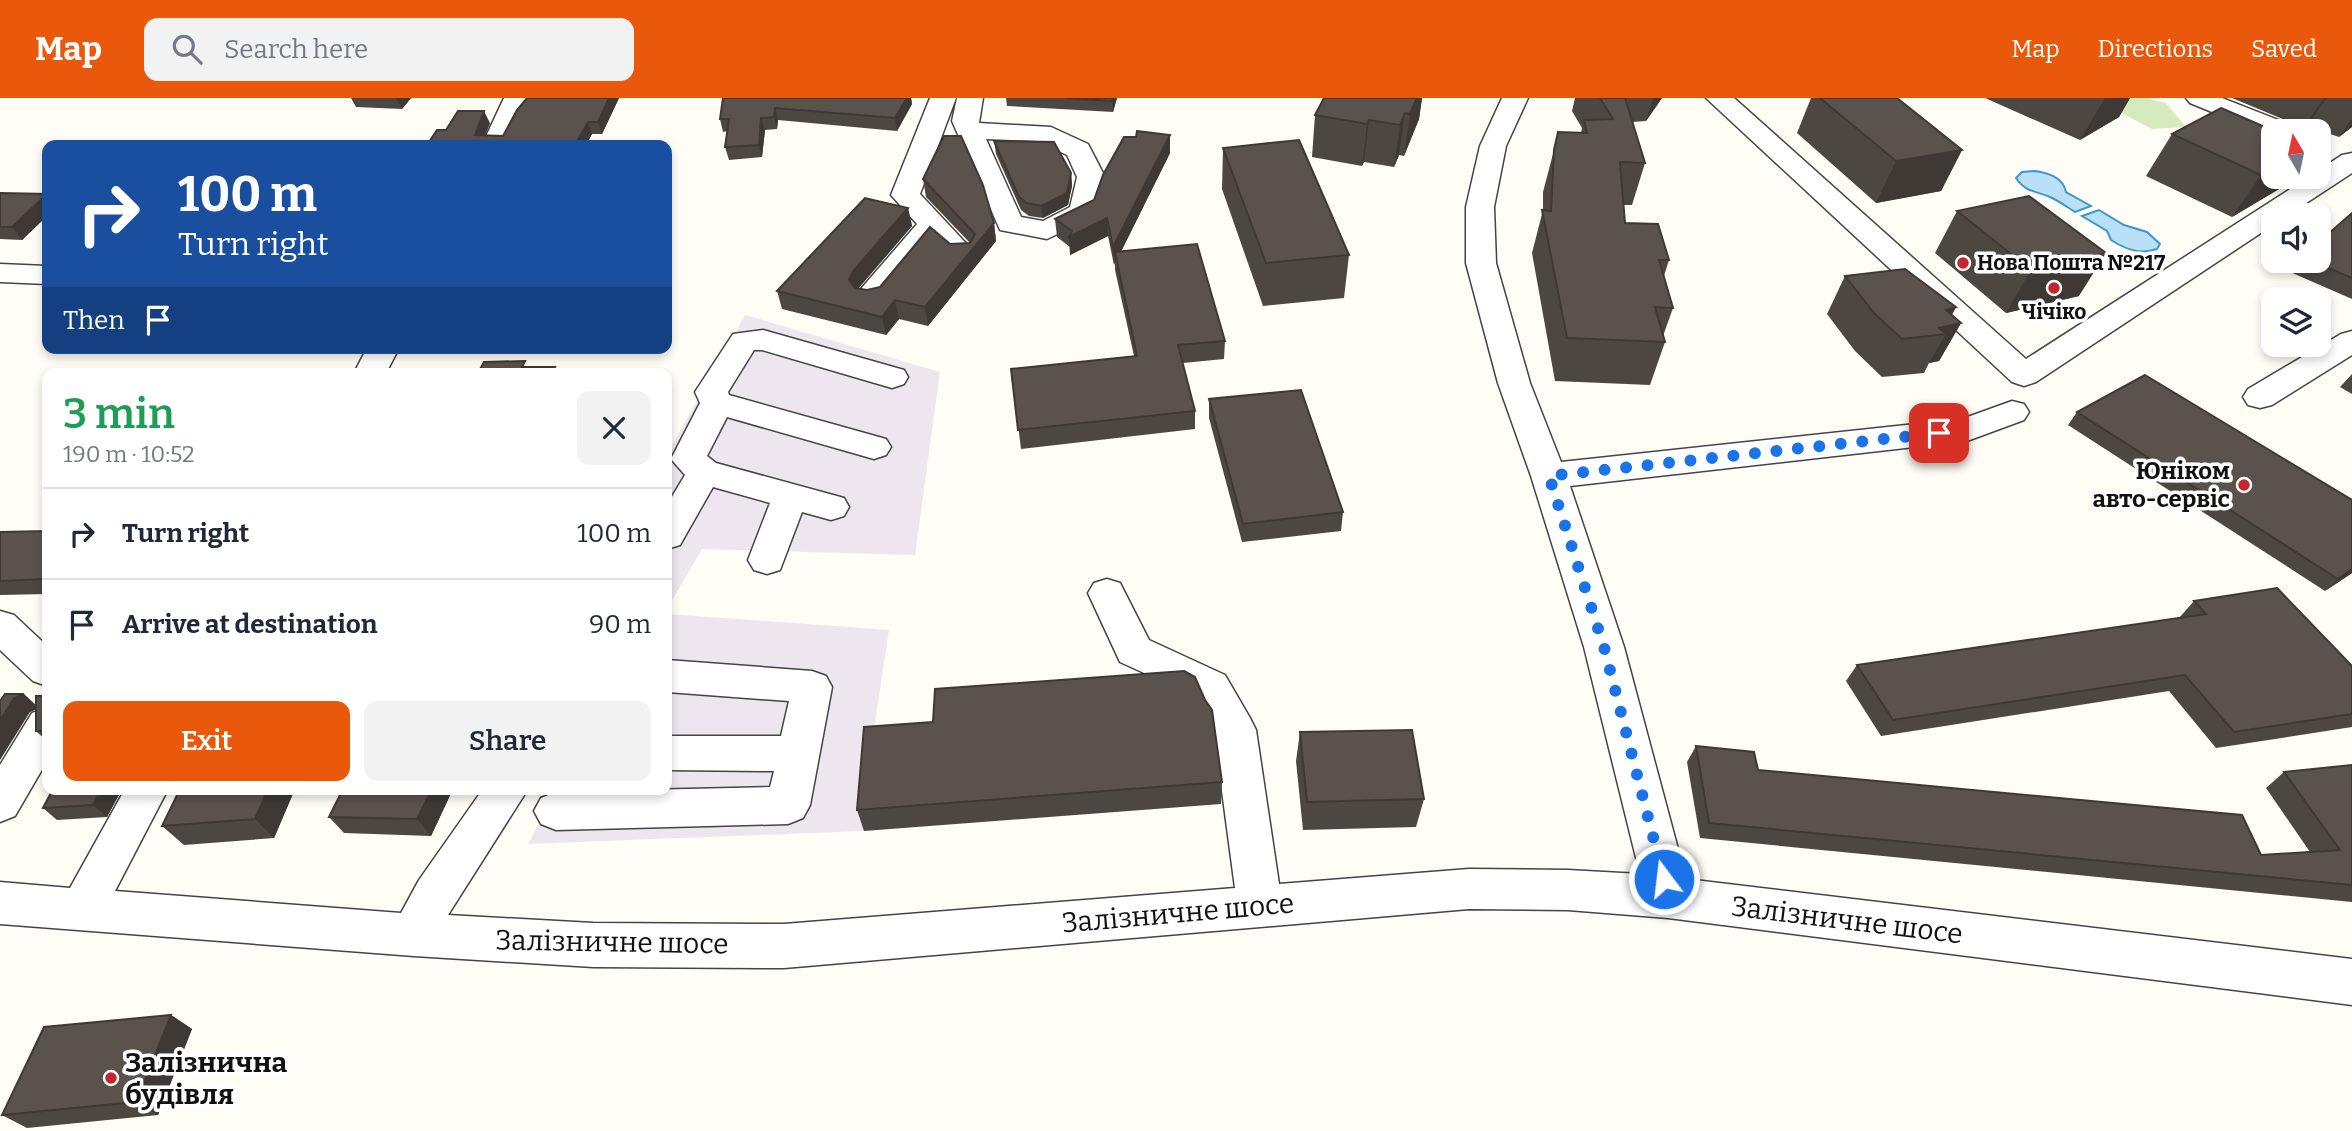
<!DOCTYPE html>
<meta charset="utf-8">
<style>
body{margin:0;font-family:Bitter,serif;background:#f2f2f3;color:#1f2937;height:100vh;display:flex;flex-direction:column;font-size:26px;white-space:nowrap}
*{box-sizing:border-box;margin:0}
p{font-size:23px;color:#747a83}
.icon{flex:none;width:38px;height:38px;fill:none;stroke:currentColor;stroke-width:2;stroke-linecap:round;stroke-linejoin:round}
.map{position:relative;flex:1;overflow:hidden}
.panel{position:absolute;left:42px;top:270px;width:630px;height:427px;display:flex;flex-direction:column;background:#fff;border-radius:14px;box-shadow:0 4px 10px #0003}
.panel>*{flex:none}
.guide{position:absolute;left:42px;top:42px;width:630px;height:214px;border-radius:14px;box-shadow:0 4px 10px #0003;background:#1a4fa0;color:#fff;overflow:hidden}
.needle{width:46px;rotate:351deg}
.fabs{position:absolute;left:2261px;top:21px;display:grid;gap:14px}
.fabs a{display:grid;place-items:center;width:70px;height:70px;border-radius:14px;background:#fff;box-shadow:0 4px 10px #0003;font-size:35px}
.pin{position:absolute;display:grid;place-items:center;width:60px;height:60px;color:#fff;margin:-30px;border-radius:14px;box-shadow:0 4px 10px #0006}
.me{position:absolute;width:77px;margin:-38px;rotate:345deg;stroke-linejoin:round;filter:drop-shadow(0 0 5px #0008)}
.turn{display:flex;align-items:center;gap:24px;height:147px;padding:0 21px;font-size:32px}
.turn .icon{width:91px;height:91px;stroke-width:2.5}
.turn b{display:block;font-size:49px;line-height:60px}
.then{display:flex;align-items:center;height:66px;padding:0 21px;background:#0003;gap:14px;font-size:26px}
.round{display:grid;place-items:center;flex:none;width:74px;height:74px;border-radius:14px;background:#f2f2f3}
.headline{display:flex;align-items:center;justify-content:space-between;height:119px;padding:0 21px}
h1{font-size:42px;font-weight:600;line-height:52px;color:#1e9e55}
.button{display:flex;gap:14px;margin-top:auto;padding:14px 21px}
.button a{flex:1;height:80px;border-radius:14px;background:#ea580c;color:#fff;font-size:28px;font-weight:600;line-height:80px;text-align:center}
.button a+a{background:#f2f2f3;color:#1f2937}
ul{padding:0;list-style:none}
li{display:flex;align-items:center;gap:21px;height:91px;padding:0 21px;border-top:2px solid #e0e1e3}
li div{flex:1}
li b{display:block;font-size:26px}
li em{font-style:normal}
header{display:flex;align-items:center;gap:42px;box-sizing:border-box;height:98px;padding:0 35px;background:#ea580c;color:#fff}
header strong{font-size:33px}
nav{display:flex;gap:38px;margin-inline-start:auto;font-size:24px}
.search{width:490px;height:63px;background:#f2f2f3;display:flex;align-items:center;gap:18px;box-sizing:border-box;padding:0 24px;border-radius:14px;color:#747a83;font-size:26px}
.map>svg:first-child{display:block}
.industrial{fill:#eee6ef}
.green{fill:#d5ebbd}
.water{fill:#b9e0f7;stroke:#3f96cf;stroke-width:2}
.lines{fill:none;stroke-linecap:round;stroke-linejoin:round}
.minor-casing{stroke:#444;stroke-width:3}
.minor{fill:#fff;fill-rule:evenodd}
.wall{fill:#4d4742}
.shaded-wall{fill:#3f3936}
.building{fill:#5a524d;stroke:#3f3936;stroke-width:2}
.route{stroke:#1a73e8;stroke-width:12;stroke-dasharray:0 21.6}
.poi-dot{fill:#c4262e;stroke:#fff;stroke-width:2.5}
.labels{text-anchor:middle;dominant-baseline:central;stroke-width:7;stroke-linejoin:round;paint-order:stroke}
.far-poi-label{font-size:21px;font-weight:bold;fill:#111;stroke:#fff;text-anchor:start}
.poi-label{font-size:24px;font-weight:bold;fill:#111;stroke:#fff;text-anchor:end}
.near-street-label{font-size:28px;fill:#111;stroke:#fff}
.near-poi-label{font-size:28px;font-weight:bold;fill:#111;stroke:#fff;text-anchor:start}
</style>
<header>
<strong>Map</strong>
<div class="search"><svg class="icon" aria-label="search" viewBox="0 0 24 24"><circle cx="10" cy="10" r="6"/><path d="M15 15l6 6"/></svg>Search here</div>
<nav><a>Map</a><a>Directions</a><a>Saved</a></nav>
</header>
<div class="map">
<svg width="2352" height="1033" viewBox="0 0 2352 1033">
<rect width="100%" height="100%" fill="#fffdf5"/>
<path class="industrial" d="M745 217 940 274 915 457 702 451 667 511V356Z
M667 516 889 532 871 651 864 733 528 746 557 691H667Z"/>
<path class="green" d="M2093 0H2147L2166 5 2186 29 2152 31Z"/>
<path class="water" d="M2035 73C2048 75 2063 79 2066 94L2091 108 2075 114C2067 109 2059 103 2050 99 2036 93 2025 94 2016 80L2022 74Z
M2099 112 2124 127 2147 134 2160 146 2157 151C2140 157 2125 151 2111 142L2107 133 2082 118Z"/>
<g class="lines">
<g class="minor-casing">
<path id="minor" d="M504 0H530L508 47H482Z
M930 0H956L920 96 976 156 971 162C952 167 945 157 933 143L882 206 871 208 860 206 856 199 860 192 917 126 891 97Z
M957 0H983L979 25 1051 29 1088 46 1105 79 1097 113 1093 119 1047 141 1000 132 952 23ZM986 41 1037 43 1067 57 1077 79 1070 109 1043 123 1021 119Z
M1502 0H1528L1506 48 1494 109 1496 165 1530 285 1561 364 1962 321 2012 303 2024 306 2029 314 2024 322 1967 343 1570 388 1624 549 1686 781 2352 861V907L1668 820 1568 812 1469 811 784 870 593 869 414 858 0 826V784L70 790 125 691H168L115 793 401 815 419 782 483 691H528L448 817 593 825 784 826 1235 790 1214 633 1197 599 1120 564 1088 495 1094 485 1107 481 1120 485 1149 542 1225 577 1250 620 1256 632 1279 786 1469 771 1568 772 1640 776 1584 549 1531 378 1498 285 1466 165V109L1480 48Z
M1706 0H1734L2026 261 2309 79H2319V72L2342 57 2352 55V75L2288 117H2273V127L2036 284 2024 288 2012 284Z
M2186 0H2222L2291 27 2295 33H2273V39L2190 5Z
M0 166 47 168V186L0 184Z
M763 232 904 272 908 279 904 286 892 290 762 252H754L728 294 729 297 886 341 891 349 886 357 874 361 727 319 707 358 716 365 844 400 849 409 844 418 831 422 802 414 780 472 767 476 754 472 748 462 770 405 713 389 680 447 667 451V407L685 377 671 361 700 305 695 294 733 236Z
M2352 233V257L2272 307 2260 310 2248 307 2243 299 2248 291 2341 236Z
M367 250H399L386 275H354Z
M0 513 14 517 47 548V588L33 583 0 552Z
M667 562 812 573 826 578 832 589 810 707 803 720 788 726 556 732 541 726 534 713 541 700 556 694 770 689 774 673 667 672V638H781L789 603 667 594Z
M47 610V663L15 718 0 724V667L32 615Z"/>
</g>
<use href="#minor" class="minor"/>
</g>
<path class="wall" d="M351 0H411L402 11 356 9Z
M619 0 602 36H592L586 47H427L446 32 490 25 485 37 503 38Z
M723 0H911L912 6 897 33 778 22 777 31 765 32 762 59 729 62 725 49 727 33 723 34 720 21Z
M1006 0H1117L1113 14 1007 8Z
M1324 0H1422L1419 21 1404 58 1399 57 1394 69 1364 64 1362 68 1312 59 1315 17Z
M1575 0H1662L1646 23 1632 24 1645 65 1632 107H1623L1625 125 1669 162 1664 178 1673 210 1663 238 1665 244 1650 287 1555 283 1532 155 1543 112V94L1554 52 1581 35 1582 30 1572 13Z
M1811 0H1897L1962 52 1941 93 1876 105 1797 35Z
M1985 0H2130L2119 19 2080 42Z
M2232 0H2352V29L2339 39 2307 28 2302 31 2295 29 2292 25Z
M2172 36 2273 79H2288L2279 91 2232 119 2146 78Z
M1170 37V55L1121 153 1225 243 1224 261 1183 265 1195 313V331L1021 351 1011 271 1134 258 1115 172V165L1114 167 1108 138 1070 157V149L1057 139 1055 121 1094 102Z
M994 43 1071 75 1072 88 1068 107 1043 120 1029 118 1021 112 996 56Z
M1223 50 1349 157 1344 200 1263 208 1222 91Z
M923 81 994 125 996 143 928 228 899 221 886 237 782 211 777 193 908 110 912 128 858 190 867 192 880 189 950 146 970 145 926 99Z
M0 95 47 96V118L22 142 0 141Z
M1957 113 2079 198 2006 215 1935 155Z
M2352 115V201L2290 174 2299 163H2319Z
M1845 178 1956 209 1952 217 1961 225 1939 263 1929 265 1924 275 1882 279 1855 253 1827 216Z
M2352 276V296L2340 289Z
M1209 301 1343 414 1341 433 1242 444 1209 320Z
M2077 314 2352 475 2325 493 2068 327Z
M47 433V496L0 497V434Z
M2194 503 2352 568V629L2216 650 2169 593 1881 638 1846 583 1857 567 2179 520Z
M47 598V643L36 633V611L30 614 0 603 36 607Z
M1300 634 1424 701 1416 729 1303 732 1296 663Z
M1696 648 1758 672 2261 757 2310 754 2266 690 2284 674 2352 667V804L1700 740 1687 664Z
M1222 684 1221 706 864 733 857 712Z
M53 691H122L107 719 57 722 43 710Z
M180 691H295L274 740 184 747 162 728Z
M453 691 431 738 344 735 329 719Z
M171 917 192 931 158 1017 27 1030 2 1017Z"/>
<path class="shaded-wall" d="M396 0H411L402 11Z
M609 0H619L602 36 598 24Z
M907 0H911L912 6 897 33 895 20Z
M1113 0H1117L1113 14 1112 3Z
M1417 0H1422L1419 21 1404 58 1410 16Z
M1653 0H1662L1646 23Z
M2105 0H2130L2119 19 2080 42Z
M2324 0H2327L2307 28 2302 31Z
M775 10 778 22 777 31 774 19Z
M484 13 490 25 481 47 475 37Z
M1405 15 1399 57 1394 69 1400 27Z
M761 20 765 32 762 59 759 47Z
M2352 21V29L2339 39Z
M1369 22 1364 64 1362 68 1367 26Z
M588 24 592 36 586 47H575Z
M1170 37V55L1117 162 1115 154 1114 167 1113 149Z
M1962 52 1941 93 1876 105 1896 63Z
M2273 70V79H2288L2279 91 2232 119 2261 77Z
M1071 75 1072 88 1068 107 1043 120 1041 108Z
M47 96V118L22 142 12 129Z
M908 110 912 128 858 191 854 200 849 182 854 172Z
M1107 120 1108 138 1070 157 1069 139Z
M994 125 996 143 928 228 925 209Z
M2106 155 2079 198 2006 215 2031 172Z
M895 202 899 221 886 237 882 219Z
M1956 209 1945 229 1961 225 1939 263 1929 265 1946 236 1931 238 1946 212Z
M2352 471V475L2325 493 2338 481Z
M24 596 39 610 30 614 0 662V623L14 600Z
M102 691H122L107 719 93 707Z
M268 691H295L274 740 255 721Z
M432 691H453L431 738 417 721Z
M171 917 192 931 158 1017 136 1004Z"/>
<path class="building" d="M527 0H609L598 24H588L575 47H427L437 32H446L458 13H484L475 37 503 38 517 12Z
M723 0H907L895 20 775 10 774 19 761 20 759 47 725 49 729 21H720Z
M1065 0H1113L1112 3Z
M1324 0H1417L1410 16 1405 15 1400 27 1369 22 1367 26 1315 17Z
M1600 0H1625L1645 65 1620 64 1625 125 1658 126 1669 162H1659L1673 210 1655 209 1665 244 1567 240 1542 112 1551 113 1554 52 1558 34 1587 35 1584 22 1613 21Z
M1820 0H1897L1962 52 1896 63Z
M2221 10 2274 33 2273 70 2261 77 2172 36Z
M1137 33 1170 37 1113 149 1107 120 1069 139 1072 133 1055 121 1094 102 1103 77 1124 39H1136Z
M944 38H961L983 87 994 125 925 209 895 202 882 219 777 193 865 100 908 110 854 172 849 182 855 190 867 192 880 189 930 129 950 146 970 145 975 136 923 81Z
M1299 42 1349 157 1266 165 1223 50Z
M994 43 1054 44 1071 75 1067 95 1041 108 1027 105 1019 99Z
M0 95 47 96 12 129H0Z
M2029 98 2106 155 2031 172 1957 113Z
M2352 115V180L2312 163H2319V144Z
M1197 146 1225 243 1178 247 1195 313 1018 332 1011 271 1137 258 1115 154Z
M1905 171 1956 209 1946 212 1961 225 1939 230 1946 236 1902 241 1874 215 1845 178Z
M525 263 522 269H555L552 275H478L484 264Z
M2145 277 2352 402V471L2338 481 2077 314Z
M1301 292 1343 414 1243 426 1209 301Z
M47 433V481L0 483V434Z
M2277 490 2352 568V616L2234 634 2185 577 1893 622 1857 567 2206 516 2194 503Z
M1184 573 1195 579 1205 602 1212 612 1222 684 857 712 864 629 933 624 935 591Z
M5 596H24L14 600 0 623V603Z
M36 598H47V633H36Z
M1412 632 1424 701 1307 704 1300 634Z
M1696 648 1754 654 1758 672 2242 717 2261 757 2340 752 2284 674 2352 667V787L1709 725Z
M53 691H102L93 707 43 710Z
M180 691H268L255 721 162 728Z
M343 691H432L417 721 329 719Z
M171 917 136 1004 2 1017 44 929Z"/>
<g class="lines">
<path class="route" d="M1664 781 1604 549 1549 378 1939 335"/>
</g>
<g class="poi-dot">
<circle cx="1963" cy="165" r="7"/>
<circle cx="2054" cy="190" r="7"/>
<circle cx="2244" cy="387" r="7"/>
<circle cx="111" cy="980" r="7"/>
</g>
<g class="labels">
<g class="far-poi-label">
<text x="1977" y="165">Нова Пошта №217</text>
<text x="2054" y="214" text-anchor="middle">Чічіко</text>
</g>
<g class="poi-label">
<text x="2230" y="373">Юніком<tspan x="2230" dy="28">авто-сервіс</tspan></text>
</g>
<g class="near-street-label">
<text transform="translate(1178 815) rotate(-5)">Залізничне шосе</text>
<text transform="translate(1847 822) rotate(7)">Залізничне шосе</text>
<text transform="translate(612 844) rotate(1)">Залізничне шосе</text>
</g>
<g class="near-poi-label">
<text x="125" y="964">Залізнична<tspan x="125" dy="32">будівля</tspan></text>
</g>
</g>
</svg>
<div class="fabs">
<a><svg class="needle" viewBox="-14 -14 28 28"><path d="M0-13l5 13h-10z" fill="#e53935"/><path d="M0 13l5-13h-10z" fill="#747a83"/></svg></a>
<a><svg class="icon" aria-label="sound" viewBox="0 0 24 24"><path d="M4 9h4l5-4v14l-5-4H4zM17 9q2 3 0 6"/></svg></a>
<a><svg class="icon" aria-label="layers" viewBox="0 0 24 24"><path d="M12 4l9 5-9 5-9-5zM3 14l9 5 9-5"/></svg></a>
</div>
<div class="pin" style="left:1939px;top:335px;background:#d93025"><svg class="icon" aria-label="arrive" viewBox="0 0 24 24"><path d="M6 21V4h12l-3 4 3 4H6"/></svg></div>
<svg class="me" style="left:1664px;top:781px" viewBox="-20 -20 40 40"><circle r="17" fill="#1a73e8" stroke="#fff" stroke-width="3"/><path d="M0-11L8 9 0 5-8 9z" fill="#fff"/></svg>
<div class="guide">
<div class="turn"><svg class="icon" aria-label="right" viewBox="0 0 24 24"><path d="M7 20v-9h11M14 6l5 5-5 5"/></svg><div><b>100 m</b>Turn right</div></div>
<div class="then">Then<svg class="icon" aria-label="arrive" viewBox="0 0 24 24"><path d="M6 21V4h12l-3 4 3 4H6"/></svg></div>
</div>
<section class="panel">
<div class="headline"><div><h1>3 min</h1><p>190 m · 10:52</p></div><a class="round"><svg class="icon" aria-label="close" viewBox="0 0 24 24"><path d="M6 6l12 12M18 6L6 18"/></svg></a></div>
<ul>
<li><svg class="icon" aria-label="right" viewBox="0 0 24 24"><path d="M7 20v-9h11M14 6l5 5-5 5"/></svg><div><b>Turn right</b></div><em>100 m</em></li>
<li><svg class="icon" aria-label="arrive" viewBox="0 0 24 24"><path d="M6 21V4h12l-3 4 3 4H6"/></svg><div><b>Arrive at destination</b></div><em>90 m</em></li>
</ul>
<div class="button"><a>Exit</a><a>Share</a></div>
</section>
</div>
